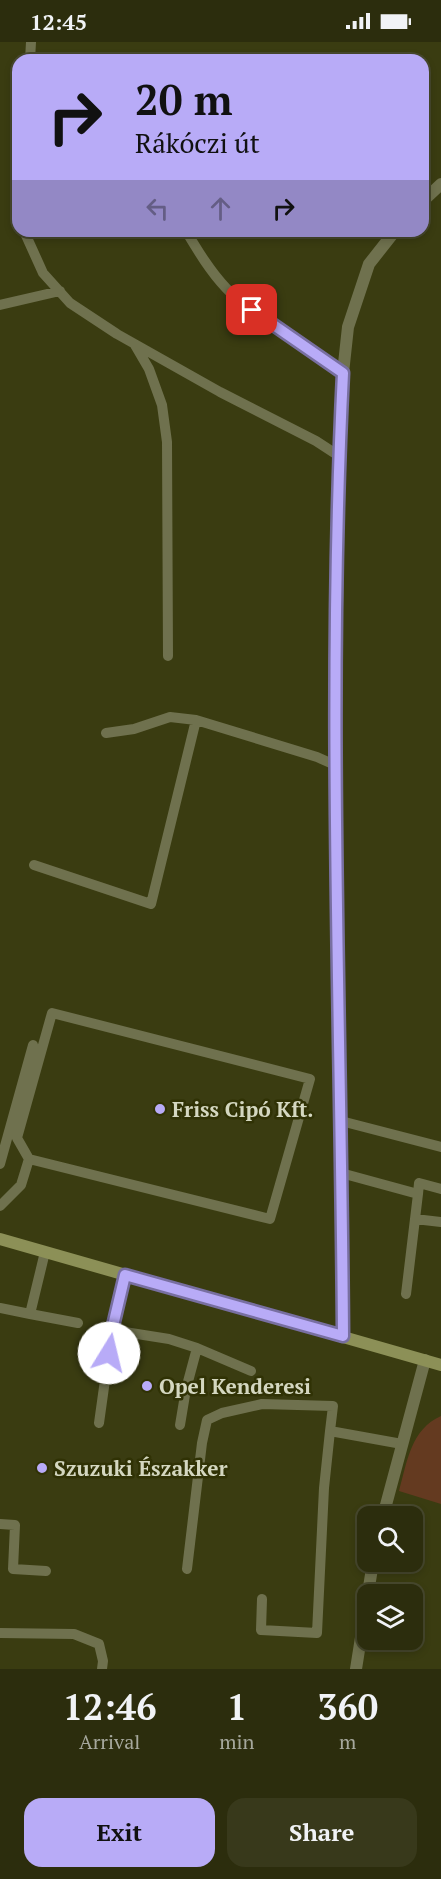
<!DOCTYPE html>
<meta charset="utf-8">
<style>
body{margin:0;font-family:"PT Serif",serif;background:#38391b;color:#f1f3f6;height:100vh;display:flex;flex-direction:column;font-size:22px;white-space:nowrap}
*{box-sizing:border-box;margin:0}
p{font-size:20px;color:#a6a89d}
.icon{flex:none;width:33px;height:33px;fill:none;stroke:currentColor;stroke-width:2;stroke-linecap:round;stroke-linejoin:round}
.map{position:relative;height:1627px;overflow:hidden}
.side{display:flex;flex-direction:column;background:#2c2d0d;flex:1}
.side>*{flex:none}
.top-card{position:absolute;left:12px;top:12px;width:417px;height:183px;border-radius:18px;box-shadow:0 3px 9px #0003,0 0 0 2px #48492e;background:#b8abf7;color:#111;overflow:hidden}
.buttons{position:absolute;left:357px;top:1464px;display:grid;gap:12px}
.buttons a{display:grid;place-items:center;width:66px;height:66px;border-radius:12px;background:#2c2d0d;box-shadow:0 3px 9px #0003,0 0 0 2px #48492e;font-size:30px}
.pin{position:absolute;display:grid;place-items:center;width:51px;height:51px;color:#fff;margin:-26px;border-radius:12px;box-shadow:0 3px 9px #0006}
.me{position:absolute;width:66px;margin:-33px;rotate:9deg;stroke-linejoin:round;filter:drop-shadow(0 0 4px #0008)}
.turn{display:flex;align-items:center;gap:21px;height:126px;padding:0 24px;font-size:27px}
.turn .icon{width:78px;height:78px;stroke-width:2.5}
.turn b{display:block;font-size:42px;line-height:51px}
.lanes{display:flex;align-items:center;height:57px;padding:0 24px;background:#0003;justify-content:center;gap:30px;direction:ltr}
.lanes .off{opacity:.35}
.eta{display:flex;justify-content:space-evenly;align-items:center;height:102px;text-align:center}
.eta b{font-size:36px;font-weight:700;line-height:42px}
.button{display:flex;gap:12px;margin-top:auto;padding:12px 24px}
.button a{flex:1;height:69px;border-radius:18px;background:#b8abf7;color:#111;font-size:24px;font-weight:700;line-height:69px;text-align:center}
.button a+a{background:#38391b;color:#f1f3f6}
.status{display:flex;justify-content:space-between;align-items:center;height:42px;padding:0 30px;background:#2c2d0d;direction:ltr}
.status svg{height:16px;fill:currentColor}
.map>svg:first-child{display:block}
.green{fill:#643a20}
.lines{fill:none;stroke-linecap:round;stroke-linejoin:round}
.service{stroke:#6f714e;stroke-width:10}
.minor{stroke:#6f714e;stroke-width:12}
.secondary{stroke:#8c9057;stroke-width:12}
.route-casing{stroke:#786fa1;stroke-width:15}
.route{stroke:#b8abf7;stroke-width:10}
.poi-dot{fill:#b8abf7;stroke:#303205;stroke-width:2}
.labels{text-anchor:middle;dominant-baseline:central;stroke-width:5;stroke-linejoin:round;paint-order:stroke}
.poi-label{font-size:21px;font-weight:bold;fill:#d4d7c0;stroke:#303205;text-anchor:start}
</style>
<div class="status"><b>12:45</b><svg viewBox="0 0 49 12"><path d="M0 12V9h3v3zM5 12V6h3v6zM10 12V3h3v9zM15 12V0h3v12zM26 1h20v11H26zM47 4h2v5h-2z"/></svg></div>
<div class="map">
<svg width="441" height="1627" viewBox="0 0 441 1627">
<rect width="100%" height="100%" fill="#3a3c11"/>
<path class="green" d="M441 1374V1462L399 1449C407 1420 411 1387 441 1374Z"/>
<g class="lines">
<path class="service" d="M30 18 31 0
M24 189 43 231 70 261 117 292 220 350 316 399 339 414
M186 189C198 209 210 229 226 246 257 279 306 305 343 331
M0 263 60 249
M135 303 149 327 162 363 167 400 168 614
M106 691 134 687 170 675 196 678
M34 823 151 862 196 678 317 715 335 723
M341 1079 441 1105
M0 1122 33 1003
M341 1131 418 1152 406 1252
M418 1152 419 1141 441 1147
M0 1164 21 1143 29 1117 270 1177 310 1037 52 971 17 1096 29 1117
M415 1177 441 1180
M125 1233 112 1288 169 1297 197 1306 186 1347 180 1383
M0 1266 30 1272 45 1210
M30 1272 78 1281
M197 1306 251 1329
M99 1381 112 1288
M0 1482 15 1483 13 1527 46 1529
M187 1527 202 1401 207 1378 222 1371 262 1362 333 1364 330 1389
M262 1557 261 1588 317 1591 324 1446 330 1389 402 1402
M0 1591 74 1592 99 1602 103 1619 102 1627"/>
<path class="minor" d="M423 159 441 142
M343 1294 335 723 339 414 343 331 348 285 369 222 395 189
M383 1474 425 1318
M356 1627 373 1520"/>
<path class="secondary" d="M0 1197 441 1323"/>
</g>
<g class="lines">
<g class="route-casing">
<path id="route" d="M109 1311 112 1288 125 1233 343 1294C341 973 327 652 343 331L252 268"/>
</g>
<use href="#route" class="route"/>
</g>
<g class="poi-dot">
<circle cx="160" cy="1067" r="6"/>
<circle cx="147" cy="1344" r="6"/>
<circle cx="42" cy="1426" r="6"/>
</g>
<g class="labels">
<g class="poi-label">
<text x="172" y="1067">Friss Cipó Kft.</text>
<text x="159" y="1344">Opel Kenderesi</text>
<text x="54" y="1426">Szuzuki Északker</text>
</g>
</g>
</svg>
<div class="buttons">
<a><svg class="icon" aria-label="search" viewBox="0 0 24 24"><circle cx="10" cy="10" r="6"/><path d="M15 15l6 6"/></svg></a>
<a><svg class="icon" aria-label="layers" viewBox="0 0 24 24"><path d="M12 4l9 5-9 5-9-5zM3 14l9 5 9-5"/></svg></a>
</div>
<div class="pin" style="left:252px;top:268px;background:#d93025"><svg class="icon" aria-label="arrive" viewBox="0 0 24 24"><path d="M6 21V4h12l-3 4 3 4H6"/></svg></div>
<svg class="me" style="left:109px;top:1311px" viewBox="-20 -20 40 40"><circle r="19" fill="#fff"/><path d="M0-13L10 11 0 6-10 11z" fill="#b8abf7"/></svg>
<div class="top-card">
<div class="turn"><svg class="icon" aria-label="right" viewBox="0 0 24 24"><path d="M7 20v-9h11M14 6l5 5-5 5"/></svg><div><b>20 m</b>Rákóczi út</div></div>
<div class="lanes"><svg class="icon off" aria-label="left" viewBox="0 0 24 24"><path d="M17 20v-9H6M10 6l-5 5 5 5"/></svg><svg class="icon off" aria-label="ahead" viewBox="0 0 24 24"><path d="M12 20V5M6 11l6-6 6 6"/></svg><svg class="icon" aria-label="right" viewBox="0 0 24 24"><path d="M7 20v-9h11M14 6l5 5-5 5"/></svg></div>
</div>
</div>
<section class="side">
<div class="eta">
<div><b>12:46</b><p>Arrival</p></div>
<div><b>1</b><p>min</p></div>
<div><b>360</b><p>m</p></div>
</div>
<div class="button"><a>Exit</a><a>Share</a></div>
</section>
